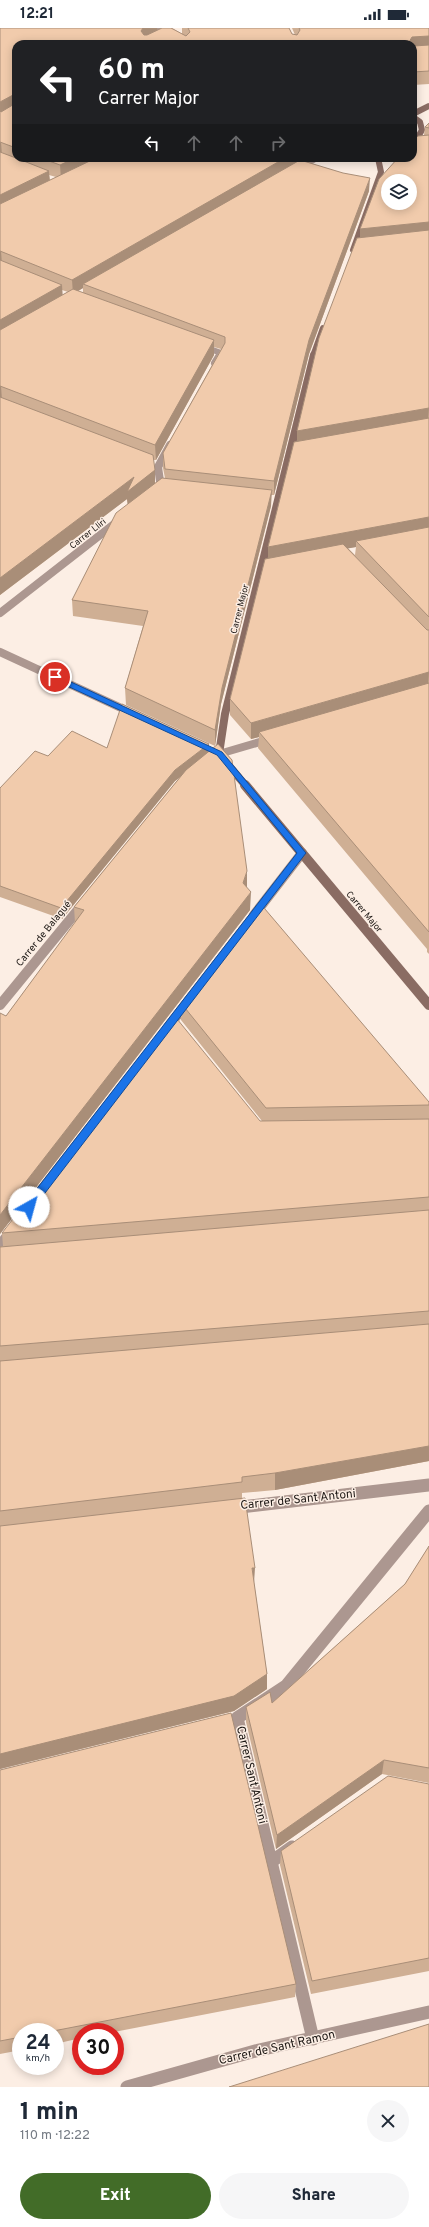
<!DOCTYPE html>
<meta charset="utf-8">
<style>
body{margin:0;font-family:Overpass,sans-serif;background:#f6f6f7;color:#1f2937;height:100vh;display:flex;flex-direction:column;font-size:15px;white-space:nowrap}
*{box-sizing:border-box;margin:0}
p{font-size:13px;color:#747a83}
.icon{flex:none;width:22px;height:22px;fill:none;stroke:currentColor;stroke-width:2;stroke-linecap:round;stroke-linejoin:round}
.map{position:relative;height:2059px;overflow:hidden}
.panel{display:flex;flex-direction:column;background:#fff;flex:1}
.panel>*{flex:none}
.banner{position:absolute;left:12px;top:12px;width:405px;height:122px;border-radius:12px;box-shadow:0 2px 10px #0003;background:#202124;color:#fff;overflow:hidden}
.fabs{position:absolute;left:381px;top:146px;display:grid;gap:8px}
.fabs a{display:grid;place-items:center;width:36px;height:36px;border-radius:50%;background:#fff;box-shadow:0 2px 10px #0003;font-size:20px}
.speed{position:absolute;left:12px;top:1995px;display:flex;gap:8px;font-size:20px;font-weight:700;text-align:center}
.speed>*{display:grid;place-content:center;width:52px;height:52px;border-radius:50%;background:#fff;box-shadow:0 2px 10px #0003;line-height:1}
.speed small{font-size:10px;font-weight:400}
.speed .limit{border:6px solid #d22;background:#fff;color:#111}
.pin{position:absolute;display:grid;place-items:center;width:34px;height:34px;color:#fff;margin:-17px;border:2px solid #fff;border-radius:50%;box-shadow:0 1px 4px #0007}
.me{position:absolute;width:44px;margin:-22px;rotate:38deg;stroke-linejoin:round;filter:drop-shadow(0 0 3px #0008)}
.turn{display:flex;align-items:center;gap:14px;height:84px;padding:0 20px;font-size:18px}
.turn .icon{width:52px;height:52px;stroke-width:2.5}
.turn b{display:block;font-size:28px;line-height:34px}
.lanes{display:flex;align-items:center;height:38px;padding:0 20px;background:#0003;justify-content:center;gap:20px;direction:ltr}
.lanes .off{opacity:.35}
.round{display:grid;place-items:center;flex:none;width:42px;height:42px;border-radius:21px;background:#f6f6f7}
.summary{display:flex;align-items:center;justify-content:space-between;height:68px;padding:0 20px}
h1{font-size:24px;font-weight:800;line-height:30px}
.button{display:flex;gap:8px;margin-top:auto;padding:8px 20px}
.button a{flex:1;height:46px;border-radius:24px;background:#426c28;color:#fff;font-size:16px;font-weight:800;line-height:46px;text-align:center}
.button a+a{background:#f6f6f7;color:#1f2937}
.status{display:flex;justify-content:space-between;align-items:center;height:28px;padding:0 20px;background:#fff;direction:ltr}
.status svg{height:11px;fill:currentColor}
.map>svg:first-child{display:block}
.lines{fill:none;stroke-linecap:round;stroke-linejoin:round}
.street-far3{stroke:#ac9790;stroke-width:6}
.street-far2{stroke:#ac9790;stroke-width:8}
.street-far1{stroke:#ac9790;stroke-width:10}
.street{stroke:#ac9790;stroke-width:13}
.secondary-far2{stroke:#8a6c63;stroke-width:6}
.secondary-far1{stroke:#8a6c63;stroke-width:8}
.secondary{stroke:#8a6c63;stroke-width:10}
.wall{fill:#cfaf94;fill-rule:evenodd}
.shaded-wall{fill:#a98e78}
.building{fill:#f1cbac;stroke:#a98e78;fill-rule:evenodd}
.route{fill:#1a73e8;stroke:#114b97}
.labels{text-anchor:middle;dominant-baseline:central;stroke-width:3;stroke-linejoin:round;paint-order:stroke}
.far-street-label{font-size:9px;fill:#1b1613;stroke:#fceee4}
.street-label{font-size:10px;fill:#1b1613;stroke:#fceee4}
.near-street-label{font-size:12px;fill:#1b1613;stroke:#fceee4}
</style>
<div class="status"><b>12:21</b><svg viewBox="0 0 49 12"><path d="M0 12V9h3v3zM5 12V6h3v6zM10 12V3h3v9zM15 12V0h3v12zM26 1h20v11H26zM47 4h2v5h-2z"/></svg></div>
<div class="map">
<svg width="429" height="2059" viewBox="0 0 429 2059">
<rect width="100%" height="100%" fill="#fceee4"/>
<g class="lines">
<path class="street-far3" d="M158 0 186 16
M298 141 317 130
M202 318 221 325 219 328"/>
<path class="street-far2" d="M215 335 220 327
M158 462 161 460 158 439 170 417
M0 585 118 493
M0 624 132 685
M214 730 219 726 270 711"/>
<path class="street-far1" d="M254 887 302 825
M0 977 82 877
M168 999 190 971
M0 1217 10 1204"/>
<path class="street" d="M232 1480 429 1457
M271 1834 292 1819
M313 2011 237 1690 286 1658 429 1483
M127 2059 259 2022 429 1984"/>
<path class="secondary-far2" d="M413 86 429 78
M413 89 420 94 422 102 418 109 413 112
M353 222 381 144 378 130
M313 328 323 300"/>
<path class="secondary-far1" d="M246 758 219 726 225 686 314 327"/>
<path class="secondary" d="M245 757 429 977"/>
</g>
<path class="wall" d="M0 0H157V2L162 0H177H172L182 6V0H289L292 6 295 7 292 0H429V56L413 57V16H16V130H297L296 134 369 163 309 326 274 467H271V478L221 676 215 718 126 677 125 660 143 598 73 588 72 572 128 477 127 471 0 567ZM49 147 56 149 50 152ZM83 260V265L77 263H78ZM62 262 68 264 62 267ZM214 319 221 321 163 425V440L165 450 155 455 153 432H156L214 327Z
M429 95V926L427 924V921L258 720 259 709 251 711 230 687V671L268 530 297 414 360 210 424 107 425 99ZM356 519 355 527 348 520Z
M107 720 209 724 247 860 250 882 0 1206V985L6 988 75 895 74 879 180 749 175 753 62 891 0 869V760L48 728Z
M181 975 429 1074V1433L275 1462 242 1465V1470L267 1646V1661L234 1683 0 1741V1219L3 1218 2 1205 260 1093H262L181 992Z
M429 1518V1755L382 1746 276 1821 246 1694V1679L272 1675 405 1556Z
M0 1742 296 1956 295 1969 114 2004H81V2010L55 2016V2004H21V2022L0 2026Z
M429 1756V1943L311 1966 280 1837 281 1823Z"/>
<path class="shaded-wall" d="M143 0H157L158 5 144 12 141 3Z
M429 8V21L413 22V16H409V14L412 9Z
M13 67 14 80 0 88V74Z
M0 114H1L2 128H0Z
M75 130H104L61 151 60 137Z
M285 130H297L295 138 83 256V260L73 266 72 252Z
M49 143 50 156 0 181V167Z
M370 150 369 163 309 326 274 467V453L309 312Z
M429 194V208L360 215V201Z
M0 223H1L2 237H0Z
M62 257 63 272 0 308V292Z
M214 312V327L156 432 155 417Z
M0 358H1L2 373H0Z
M429 380 428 395 297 418V403Z
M155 442V458L128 479 127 471 0 567V550L134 449Z
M272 462 271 478 221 676 215 718V702L222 660Z
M429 489V505L356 513V519L268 535V519Z
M429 644 428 660 259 704V709L251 711V695Z
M209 716V727L175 753 62 891 61 880 175 742Z
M247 843V860L243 855Z
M251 864 250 882 0 1206V1187Z
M429 1418V1433L275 1462V1445Z
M252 1540H255L254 1555Z
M267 1646V1661L234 1683 0 1741V1726Z
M384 1732 382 1746 276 1821 277 1807Z"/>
<path class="building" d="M0 0H143L141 3 144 7H147L162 0H171L186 8 190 4 188 0H289L292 6 297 7 300 2 299 0H429V8L412 9 409 14 412 16H16V68L13 67 0 74Z
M413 17 414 18 429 17V43L413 44Z
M16 75V120L0 114V83L1 84Z
M429 95V100L425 99Z
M429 107V194L360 201 379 151 398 130H413V113L418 108ZM388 153H410V175H388Z
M0 124 16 130 49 143 0 167Z
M41 130H75L60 137Z
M96 130H285L72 252 0 223V176Z
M300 132 343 145 370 150 309 312 274 453 165 441 163 425 225 315V309L83 256Z
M429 202V380L297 403 319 310 357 210Z
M0 232 62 257 0 292Z
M73 261 214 312 155 417 0 358V302Z
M0 369 153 427 155 442 127 464 134 449 0 550Z
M429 390V489L268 519 294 414Z
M162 450 272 462 222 660 215 702 125 660 148 583 72 572 116 485Z
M429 499V589L356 513Z
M343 516 427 602H429V644L251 695 230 671 265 531Z
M429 655V904L259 704Z
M122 676 209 716 175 742 61 880 0 858V760L35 723 48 728 72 703 107 720Z
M218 716 232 732 247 843 243 855 251 864 0 1187V985L6 988 84 882 74 879 186 742Z
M259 874 429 1074V1077L266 1080 181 975Z
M173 986 260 1093 429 1091V1169L2 1205Z
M429 1182V1283L0 1318V1219Z
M429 1296V1418L275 1445 242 1449V1454L0 1483V1333Z
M245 1470 255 1540H252L267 1646 234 1668 0 1726V1498Z
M429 1518V1740L384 1732 277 1807 246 1679 270 1664 272 1675 405 1556Z
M231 1685 296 1956 48 2004H21V2009L0 2013V1742Z
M388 1748 429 1756V1930L312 1953 281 1823Z
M429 1996V2059H229Z"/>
<path class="route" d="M52 648H58L222 724 306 825 32 1182 29 1183 24 1179 25 1176 297 825 217 727 52 651Z"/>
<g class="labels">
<g class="far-street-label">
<text transform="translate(88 506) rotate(-38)">Carrer Lliri</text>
<text transform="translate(240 581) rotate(-76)">Carrer Major</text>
<text transform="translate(364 884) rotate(50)">Carrer Major</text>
</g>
<g class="street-label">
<text transform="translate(44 906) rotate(-51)">Carrer de Balagué</text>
</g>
<g class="near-street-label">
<text transform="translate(298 1472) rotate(-6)">Carrer de Sant Antoni</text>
<text transform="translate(251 1747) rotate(77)">Carrer Sant Antoni</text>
<text transform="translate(277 2020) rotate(-13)">Carrer de Sant Ramon</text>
</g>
</g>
</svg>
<div class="fabs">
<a><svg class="icon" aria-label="layers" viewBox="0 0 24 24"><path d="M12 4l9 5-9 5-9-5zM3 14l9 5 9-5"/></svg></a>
</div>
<div class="speed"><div>24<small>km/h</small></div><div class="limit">30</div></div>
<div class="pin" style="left:55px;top:649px;background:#d93025"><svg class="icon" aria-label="arrive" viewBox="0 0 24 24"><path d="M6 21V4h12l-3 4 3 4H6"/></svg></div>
<svg class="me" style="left:29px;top:1179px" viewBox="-20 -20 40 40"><circle r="19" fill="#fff"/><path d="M0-13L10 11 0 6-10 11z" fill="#1a73e8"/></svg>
<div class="banner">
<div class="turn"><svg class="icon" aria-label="left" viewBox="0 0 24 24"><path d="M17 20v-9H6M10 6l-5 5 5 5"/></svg><div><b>60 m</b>Carrer Major</div></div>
<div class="lanes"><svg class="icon" aria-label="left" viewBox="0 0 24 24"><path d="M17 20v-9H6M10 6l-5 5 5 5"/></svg><svg class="icon off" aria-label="ahead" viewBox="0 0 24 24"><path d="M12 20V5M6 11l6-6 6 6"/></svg><svg class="icon off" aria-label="ahead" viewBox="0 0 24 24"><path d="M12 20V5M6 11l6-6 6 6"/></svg><svg class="icon off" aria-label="right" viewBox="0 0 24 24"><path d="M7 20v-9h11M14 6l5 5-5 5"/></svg></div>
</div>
</div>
<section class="panel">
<div class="summary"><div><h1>1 min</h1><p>110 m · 12:22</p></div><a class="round"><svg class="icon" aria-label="close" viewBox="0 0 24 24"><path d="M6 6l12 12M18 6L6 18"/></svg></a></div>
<div class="button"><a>Exit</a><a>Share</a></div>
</section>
